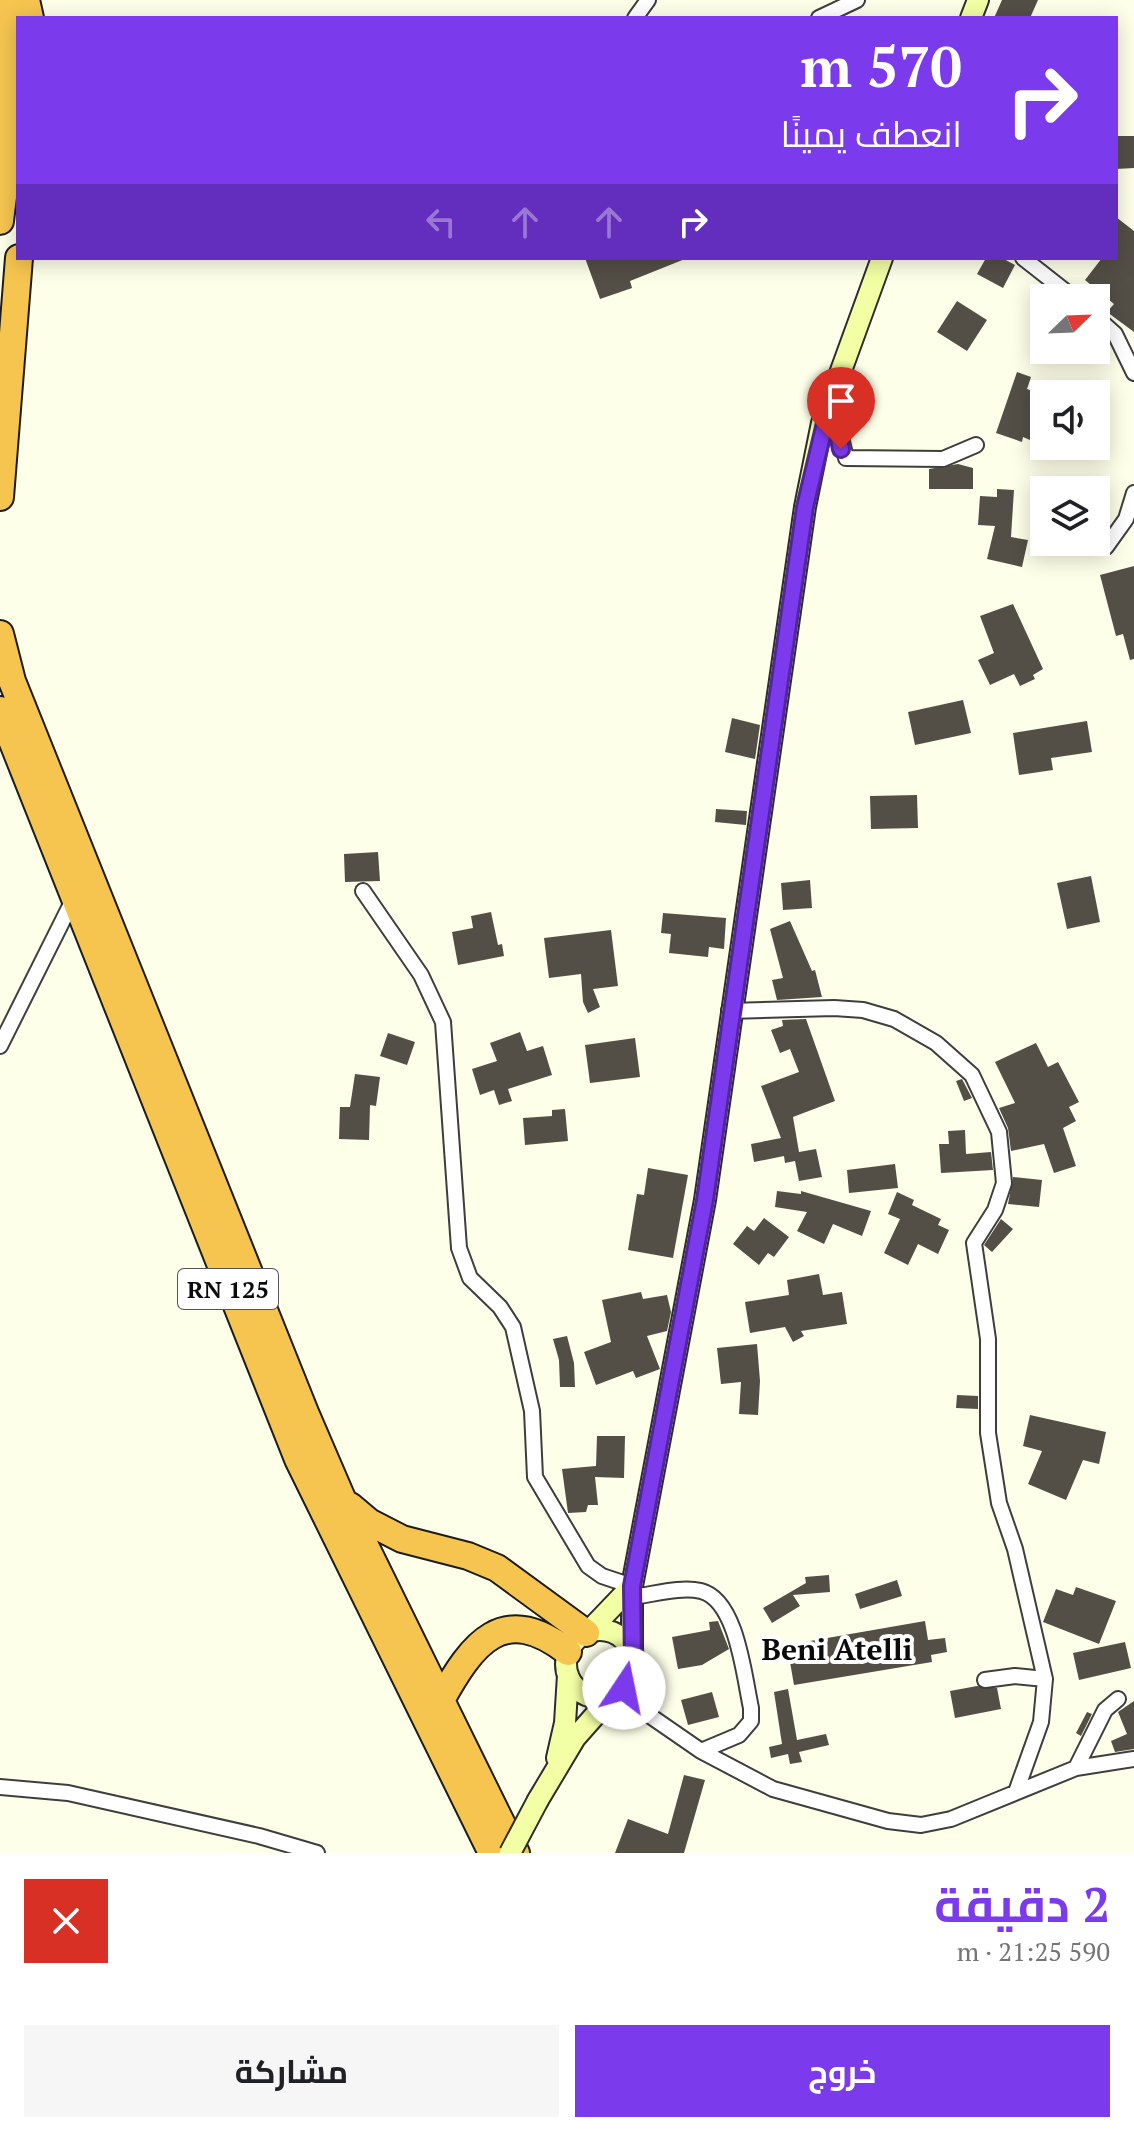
<!DOCTYPE html>
<html lang="ar">
<meta charset="utf-8">
<style>
body{margin:0;font-family:"PT Serif",Cairo,serif;background:#f6f6f6;color:#202124;direction:rtl;height:100vh;display:flex;flex-direction:column;font-size:30px;white-space:nowrap}
*{box-sizing:border-box;margin:0}
p{font-size:26px;color:#757577}
.icon{flex:none;width:44px;height:44px;fill:none;stroke:currentColor;stroke-width:2;stroke-linecap:round;stroke-linejoin:round}
.map{position:relative;height:1853px;overflow:hidden;direction:ltr}
.drawer{display:flex;flex-direction:column;background:#fff;flex:1}
.drawer>*{flex:none}
.guide{position:absolute;left:16px;top:16px;width:1102px;height:244px;border-radius:0px;box-shadow:0 4px 20px #0003;direction:rtl;background:#7c3aed;color:#fff;overflow:hidden}
.needle{width:52px;rotate:67deg}
.controls{position:absolute;left:1030px;top:284px;display:grid;gap:16px}
.controls a{display:grid;place-items:center;width:80px;height:80px;border-radius:0px;background:#fff;box-shadow:0 4px 20px #0003;font-size:40px}
.pin{position:absolute;display:grid;place-items:center;width:68px;height:68px;color:#fff;margin:-82px -34px;border-radius:50% 50% 50% 0;rotate:-45deg;box-shadow:0 0 8px #0007}
.pin .icon{rotate:45deg}
.me{position:absolute;width:88px;margin:-44px;rotate:11deg;stroke-linejoin:round;filter:drop-shadow(0 0 6px #0008)}
.turn{display:flex;align-items:center;gap:28px;height:168px;padding:0 24px;font-size:36px}
.turn .icon{width:104px;height:104px;stroke-width:2.5}
.turn b{display:block;font-size:56px;line-height:68px}
.lanes{display:flex;align-items:center;height:76px;padding:0 24px;background:#0003;justify-content:center;gap:40px;direction:ltr}
.lanes .off{opacity:.35}
.round{display:grid;place-items:center;flex:none;width:84px;height:84px;border-radius:0px;background:#f6f6f6}
.overview{display:flex;align-items:center;justify-content:space-between;height:136px;padding:0 24px}
h1{font-size:48px;font-weight:700;line-height:60px;color:#7c3aed}
.primary-button{display:flex;gap:16px;margin-top:auto;padding:16px 24px}
.primary-button a{flex:1;height:92px;border-radius:0px;background:#7c3aed;color:#fff;font-size:32px;font-weight:700;line-height:92px;text-align:center}
.primary-button a+a{background:#f6f6f6;color:#202124}
.map>svg:first-child{display:block}
.building{fill:#534f47}
.lines{fill:none;stroke-linecap:round;stroke-linejoin:round}
.street-casing{stroke:#3e3e3e;stroke-width:18}
.secondary-casing{stroke:#2d2d2d;stroke-width:24}
.highway-casing{stroke:#1c1c1c;stroke-width:30}
.street{stroke:#fff;stroke-width:14}
.secondary{stroke:#f2ffa4;stroke-width:20}
.highway{stroke:#f6c550;stroke-width:26}
.secondary-bridge-casing{stroke:#2d2d2d;stroke-width:24;stroke-linecap:butt}
.secondary-bridge{stroke:#f2ffa4;stroke-width:20}
.route-casing{stroke:#51269a;stroke-width:20}
.route{stroke:#7c3aed;stroke-width:14}
.labels{text-anchor:middle;dominant-baseline:central;stroke-width:8;stroke-linejoin:round;paint-order:stroke}
.shield{fill:#fff;stroke:#545454;stroke-width:2}
.shield-label{font-size:24px;font-weight:bold;fill:#0b0b0b}
.quarter-label{font-size:30px;font-weight:bold;fill:#0b0b0b;stroke:#fff}
</style>
<div class="map">
<svg width="1134" height="1853" viewBox="0 0 1134 1853">
<rect width="100%" height="100%" fill="#feffe9"/>
<path class="building" d="M1002 0H1038L1030 18H994Z
M1116 136H1134V168L1116 169Z
M1116 217 1134 231V332L1107 312 1114 304 1085 280 1102 258H1116Z
M585 258H684L685 259 630 281 632 288 600 299Z
M986 258H1002L1015 265 1003 288 977 274Z
M957 301 987 320 967 351 937 332Z
M1017 372 1031 377 1027 389 1044 395V446L1023 437 1022 442 996 433Z
M958 464 973 468V489H929V469Z
M997 489 1014 490 1011 537 1028 540 1022 567 987 559 995 526 978 525 980 496 997 497Z
M1134 566V659L1130 660 1123 634 1116 636 1100 575Z
M1013 604 1043 669 1033 675 1035 679 1020 686 1014 674 990 685 978 660 994 653 980 616Z
M963 700 971 733 915 745 908 712Z
M732 718 760 725 755 759 725 752Z
M1087 721 1092 752 1051 758 1053 770 1019 775 1013 733Z
M917 795 918 828 871 829 870 796Z
M716 809 747 811 746 825 715 822Z
M378 852 380 881 345 882 344 854Z
M1091 876 1100 922 1067 929 1057 883Z
M810 880 812 908 783 910 781 883Z
M491 912 498 945 502 944 504 956 458 965 452 932 473 928 471 916Z
M663 913 726 918 724 949 709 947 708 957 669 953 671 934 661 933Z
M790 921 812 971 815 970 822 997 777 1000 772 980 783 978 770 929Z
M611 930 618 986 593 989 600 1007 588 1013 583 1002 581 974 549 978 544 938Z
M806 1019 835 1101 793 1117 799 1152 816 1149 822 1177 799 1181 795 1161 785 1163 784 1156 754 1162 751 1144 781 1138 761 1086 799 1072 790 1049 780 1053 771 1030 783 1026 782 1020Z
M520 1032 527 1051 543 1046 552 1075 508 1089 512 1101 499 1105 494 1090 480 1095 472 1069 497 1061 490 1043Z
M388 1033 415 1042 407 1065 380 1056Z
M635 1038 640 1077 590 1083 585 1045Z
M1036 1043 1048 1067 1058 1062 1079 1102 1069 1107 1076 1121 1063 1128 1076 1166 1054 1173 1044 1144 1011 1151 1008 1128 999 1108 1015 1103 995 1062Z
M355 1074 380 1077 376 1106 370 1105 369 1140 339 1139 340 1107H350Z
M962 1079 972 1098 964 1101 956 1081Z
M565 1109 568 1141 525 1145 523 1118 552 1116V1110Z
M965 1130 966 1154 991 1152 993 1170 941 1173 939 1144H949L948 1131Z
M895 1164 898 1188 849 1193 847 1170Z
M648 1168 688 1175 673 1258 628 1250 637 1194 644 1195Z
M1013 1177 1042 1180 1039 1207 1008 1204Z
M777 1191 801 1194V1191L871 1211 862 1236 833 1224 824 1244 797 1231 807 1212 775 1207Z
M897 1192 914 1200 912 1205 941 1219 938 1225 949 1230 938 1254 918 1244 908 1265 884 1253 900 1219 888 1214Z
M764 1218 789 1237 774 1257 768 1253 759 1265 733 1244 747 1226 754 1231Z
M1001 1219 1013 1229 992 1252 984 1245Z
M819 1274 823 1295 842 1292 847 1324 801 1331 804 1336 793 1342 785 1327 750 1333 745 1302 789 1295 787 1280Z
M641 1292 643 1299 667 1295 671 1312 667 1331 647 1336 660 1369 636 1378 633 1371 596 1385 584 1352 611 1342 602 1300Z
M567 1336 574 1363 575 1387H560L559 1360 553 1339Z
M757 1344 760 1381 758 1415 739 1414 741 1382 721 1384 717 1348Z
M957 1395 978 1396V1409L956 1408Z
M1030 1415 1106 1432 1099 1464 1083 1460 1066 1500 1028 1484 1042 1451 1023 1446Z
M597 1436H625L624 1478 595 1477 598 1505H588L586 1512 568 1513 562 1469 596 1466Z
M829 1575 830 1592 793 1595 800 1606 772 1623 763 1608 806 1583 805 1577Z
M897 1580 902 1596 860 1609 855 1594Z
M1076 1587 1116 1601 1099 1644 1043 1622 1056 1589 1073 1595Z
M718 1621 729 1649 702 1665 678 1669 672 1637 710 1630 709 1622Z
M925 1621 928 1640 945 1638 947 1652 931 1655 932 1662 794 1685 787 1645Z
M1125 1642 1131 1668 1079 1680 1073 1653Z
M977 1686 997 1688 1001 1709 955 1718 950 1691Z
M788 1689 797 1740 826 1734 829 1745 799 1752 802 1762 790 1764 788 1754 771 1758 769 1747 782 1744 774 1692Z
M712 1692 719 1717 688 1725 681 1700Z
M1134 1701V1749L1115 1752 1111 1741 1127 1734 1118 1712Z
M1087 1712 1092 1714 1081 1736 1076 1733Z
M684 1775 705 1780 684 1853H615L628 1819 668 1834Z"/>
<g class="lines">
<g class="street-casing">
<path id="street" d="M635 18 648 0
M819 18 857 0
M1023 258 1074 298
M1096 317 1115 334 1134 373
M832 401 846 458 943 459 976 445
M1106 547 1126 519 1134 493
M363 891 421 975 443 1022 459 1248 470 1278 500 1307 513 1327 532 1411 535 1477 588 1566 602 1576 632 1586
M729 1011 834 1008 863 1010 894 1019 936 1043 972 1075 999 1132 1004 1183 995 1210 974 1243 988 1339V1433L999 1503 1015 1549 1045 1679 1041 1722 1016 1792
M0 1046 75 896
M631 1597C652 1595 680 1586 701 1591 737 1600 744 1676 751 1708V1721L739 1735 701 1751
M985 1680 1015 1676 1045 1679
M617 1693 701 1751 773 1789 888 1821 921 1825 951 1819 1076 1768 1134 1759
M1076 1768 1105 1710 1118 1699
M0 1787 68 1793 259 1836 317 1853"/>
</g>
<g class="secondary-casing">
<path id="secondary" d="M971 18 978 0
M566 1664a34 34 0 1 1 68 0a34 34 0 1 1-68 0Z
M588 1632 632 1586
M632 1654V1586L705 1200 805 507 822 423 882 258
M557 1758 565 1723 568 1675
M538 1800 575 1738 613 1695"/>
</g>
<g class="highway-casing">
<path id="highway" d="M26 0 30 18
M0 221C9 146 22 75 2 0
M0 497 19 258
M0 634 12 681 306 1415 343 1501 516 1853
M0 710 298 1459 492 1853
M350 1506 369 1522 402 1539 468 1556 497 1568 586 1633
M441 1700C472 1644 503 1601 568 1652"/>
</g>
<use href="#street" class="street"/>
<use href="#secondary" class="secondary"/>
<use href="#highway" class="highway"/>
<g class="secondary-bridge-casing">
<path id="secondary-bridge" d="M510 1853 538 1800"/>
</g>
<use href="#secondary-bridge" class="secondary-bridge"/>
</g>
<g class="lines">
<g class="route-casing">
<path id="route" d="M624 1688 633 1663 632 1586 705 1200 805 507 831 398 841 449"/>
</g>
<use href="#route" class="route"/>
</g>
<g class="labels">
<rect class="shield" x="178" y="1269" width="100" height="40" rx="6"/>
<g class="shield-label">
<text x="228" y="1289">RN 125</text>
</g>
<g class="quarter-label">
<text x="837" y="1649">Beni Atelli</text>
</g>
</g>
</svg>
<div class="controls">
<a><svg class="needle" viewBox="-14 -14 28 28"><path d="M0-13l5 13h-10z" fill="#e53935"/><path d="M0 13l5-13h-10z" fill="#757577"/></svg></a>
<a><svg class="icon" aria-label="sound" viewBox="0 0 24 24"><path d="M4 9h4l5-4v14l-5-4H4zM17 9q2 3 0 6"/></svg></a>
<a><svg class="icon" aria-label="layers" viewBox="0 0 24 24"><path d="M12 4l9 5-9 5-9-5zM3 14l9 5 9-5"/></svg></a>
</div>
<div class="pin" style="left:841px;top:449px;background:#d93025"><svg class="icon" aria-label="arrive" viewBox="0 0 24 24"><path d="M6 21V4h12l-3 4 3 4H6"/></svg></div>
<svg class="me" style="left:624px;top:1688px" viewBox="-20 -20 40 40"><circle r="19" fill="#fff"/><path d="M0-13L10 11 0 6-10 11z" fill="#7c3aed"/></svg>
<div class="guide">
<div class="turn"><svg class="icon" aria-label="right" viewBox="0 0 24 24"><path d="M7 20v-9h11M14 6l5 5-5 5"/></svg><div><b>570 m</b>انعطف يمينًا</div></div>
<div class="lanes"><svg class="icon off" aria-label="left" viewBox="0 0 24 24"><path d="M17 20v-9H6M10 6l-5 5 5 5"/></svg><svg class="icon off" aria-label="ahead" viewBox="0 0 24 24"><path d="M12 20V5M6 11l6-6 6 6"/></svg><svg class="icon off" aria-label="ahead" viewBox="0 0 24 24"><path d="M12 20V5M6 11l6-6 6 6"/></svg><svg class="icon" aria-label="right" viewBox="0 0 24 24"><path d="M7 20v-9h11M14 6l5 5-5 5"/></svg></div>
</div>
</div>
<section class="drawer">
<div class="overview"><div><h1>2 دقيقة</h1><p>590 m · 21:25</p></div><a class="round" style="background:#d93025;color:#fff"><svg class="icon" aria-label="close" viewBox="0 0 24 24"><path d="M6 6l12 12M18 6L6 18"/></svg></a></div>
<div class="primary-button"><a>خروج</a><a>مشاركة</a></div>
</section>
